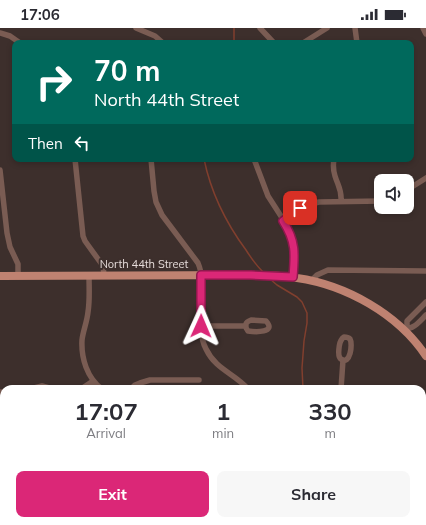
<!DOCTYPE html>
<style>
body{margin:0;font-family:Mulish,sans-serif;background:#f7f7f7;color:#2b2b33;height:100vh;display:flex;flex-direction:column;font-size:15px;white-space:nowrap}
*{box-sizing:border-box;margin:0}
p{font-size:13px;color:#7c7c81}
.icon{flex:none;width:22px;height:22px;fill:none;stroke:currentColor;stroke-width:2;stroke-linecap:round;stroke-linejoin:round}
.map{position:relative;flex:1;overflow:hidden}
.details{position:absolute;left:0px;top:357px;width:426px;height:140px;display:flex;flex-direction:column;background:#fff;border-radius:12px 12px 0 0;box-shadow:0 2px 6px #0003}
.details>*{flex:none}
.top-card{position:absolute;left:12px;top:12px;width:402px;height:122px;border-radius:8px;box-shadow:0 2px 6px #0003;background:#00695c;color:#fff;overflow:hidden}
.fabs{position:absolute;left:374px;top:146px;display:grid;gap:8px}
.fabs a{display:grid;place-items:center;width:40px;height:40px;border-radius:8px;background:#fff;box-shadow:0 2px 6px #0003;font-size:20px}
.pin{position:absolute;display:grid;place-items:center;width:34px;height:34px;color:#fff;margin:-17px;border-radius:8px;box-shadow:0 2px 6px #0006}
.me{position:absolute;width:44px;margin:-22px;rotate:1deg;stroke-linejoin:round;filter:drop-shadow(0 0 3px #0008)}
.turn{display:flex;align-items:center;gap:14px;height:84px;padding:0 16px;font-size:18px}
.turn .icon{width:52px;height:52px;stroke-width:2.5}
.turn b{display:block;font-size:28px;line-height:34px}
.then{display:flex;align-items:center;height:38px;padding:0 16px;background:#0003;gap:8px;font-size:15px}
.eta{display:flex;justify-content:space-evenly;align-items:center;height:68px;text-align:center}
.eta b{font-size:24px;font-weight:700;line-height:28px}
.primary-button{display:flex;gap:8px;margin-top:auto;padding:8px 16px}
.primary-button a{flex:1;height:46px;border-radius:8px;background:#db2777;color:#fff;font-size:16px;font-weight:700;line-height:46px;text-align:center}
.primary-button a+a{background:#f7f7f7;color:#2b2b33}
.status{display:flex;justify-content:space-between;align-items:center;height:28px;padding:0 20px;background:#fff;direction:ltr}
.status svg{height:11px;fill:currentColor}
.map>svg:first-child{display:block}
.green{fill:#593329}
.lines{fill:none;stroke-linecap:round;stroke-linejoin:round}
.stream{stroke:#813f2e;stroke-width:1.5}
.minor{stroke:#7a5c53;stroke-width:5.5}
.primary{stroke:#bf8271;stroke-width:8}
.route-casing{stroke:#8e194d;stroke-width:10}
.route{stroke:#db2777;stroke-width:7}
.labels{text-anchor:middle;dominant-baseline:central;stroke-width:4;stroke-linejoin:round;paint-order:stroke}
.street-label{font-size:11px;fill:#e6dcda;stroke:#3d2f2c}
</style>
<div class="status"><b>17:06</b><svg viewBox="0 0 49 12"><path d="M0 12V9h3v3zM5 12V6h3v6zM10 12V3h3v9zM15 12V0h3v12zM26 1h20v11H26zM47 4h2v5h-2z"/></svg></div>
<div class="map">
<svg width="426" height="497" viewBox="0 0 426 497">
<rect width="100%" height="100%" fill="#3d2f2c"/>
<path class="green" d="M191 493H220L219 497H191Z"/>
<g class="lines">
<path class="stream" d="M234 15V0
M204 131C211 165 226 195 246 222 251 230 256 237 263 244
M270 251 277 257 297 269 302 274 307 285V295L304 313 302 340 303 361
M334 493 337 497
M412 497H425"/>
<path class="minor" d="M136 0 155 8 163 15
M260 0 274 15
M355 0 357 15
M423 0 426 6
M0 5 10 8 20 15
M303 15 327 0
M75 131 83 208 85 213 103 238 104 247
M151 131 154 163 156 174 162 187 198 235C209 260 193 296 206 321 216 342 234 345 248 361
M254 131 268 168 288 199 293 211 294 219 293 249
M334 131C333 137 333 142 335 148 338 158 342 162 341 173
M0 142 7 205 10 219 18 236V248
M407 162 426 150
M283 193C295 183 304 177 319 174L381 173
M89 247C89 260 90 272 88 284 87 294 83 303 82 312 81 330 87 350 102 361
M311 253 317 247 328 242 426 243
M251 292 266 293C277 305 255 304 248 303 244 298 245 294 251 292Z
M201 298H246
M404 301C414 301 419 294 426 287
M408 306 407 301V293L426 274
M344 309C347 309 348 309 350 311 353 316 350 338 341 331 337 329 339 314 342 311 342 310 343 310 344 309Z
M30 361 42 358 53 361
M81 361 93 353
M131 361 135 357 140 355 150 352H199
M341 361 343 332
M0 364H4
M422 462 426 464
M0 467 4 466
M222 497 224 493"/>
<path class="primary" d="M0 248 251 247C267 248 282 247 297 250 346 257 398 286 426 328"/>
</g>
<g class="lines">
<g class="route-casing">
<path id="route" d="M201 298V247H251L293 249C295 226 296 213 283 193L300 180"/>
</g>
<use href="#route" class="route"/>
</g>
<g class="labels">
<g class="street-label">
<text x="144" y="236">North 44th Street</text>
</g>
</g>
</svg>
<div class="fabs">
<a><svg class="icon" aria-label="sound" viewBox="0 0 24 24"><path d="M4 9h4l5-4v14l-5-4H4zM17 9q2 3 0 6"/></svg></a>
</div>
<div class="pin" style="left:300px;top:180px;background:#d93025"><svg class="icon" aria-label="arrive" viewBox="0 0 24 24"><path d="M6 21V4h12l-3 4 3 4H6"/></svg></div>
<svg class="me" style="left:201px;top:298px" viewBox="-20 -20 40 40"><path d="M0-17L14 15 0 8-14 15z" fill="#db2777" stroke="#fff" stroke-width="4"/></svg>
<div class="top-card">
<div class="turn"><svg class="icon" aria-label="right" viewBox="0 0 24 24"><path d="M7 20v-9h11M14 6l5 5-5 5"/></svg><div><b>70 m</b>North 44th Street</div></div>
<div class="then">Then<svg class="icon" aria-label="left" viewBox="0 0 24 24"><path d="M17 20v-9H6M10 6l-5 5 5 5"/></svg></div>
</div>
<section class="details">
<div class="eta">
<div><b>17:07</b><p>Arrival</p></div>
<div><b>1</b><p>min</p></div>
<div><b>330</b><p>m</p></div>
</div>
<div class="primary-button"><a>Exit</a><a>Share</a></div>
</section>
</div>
